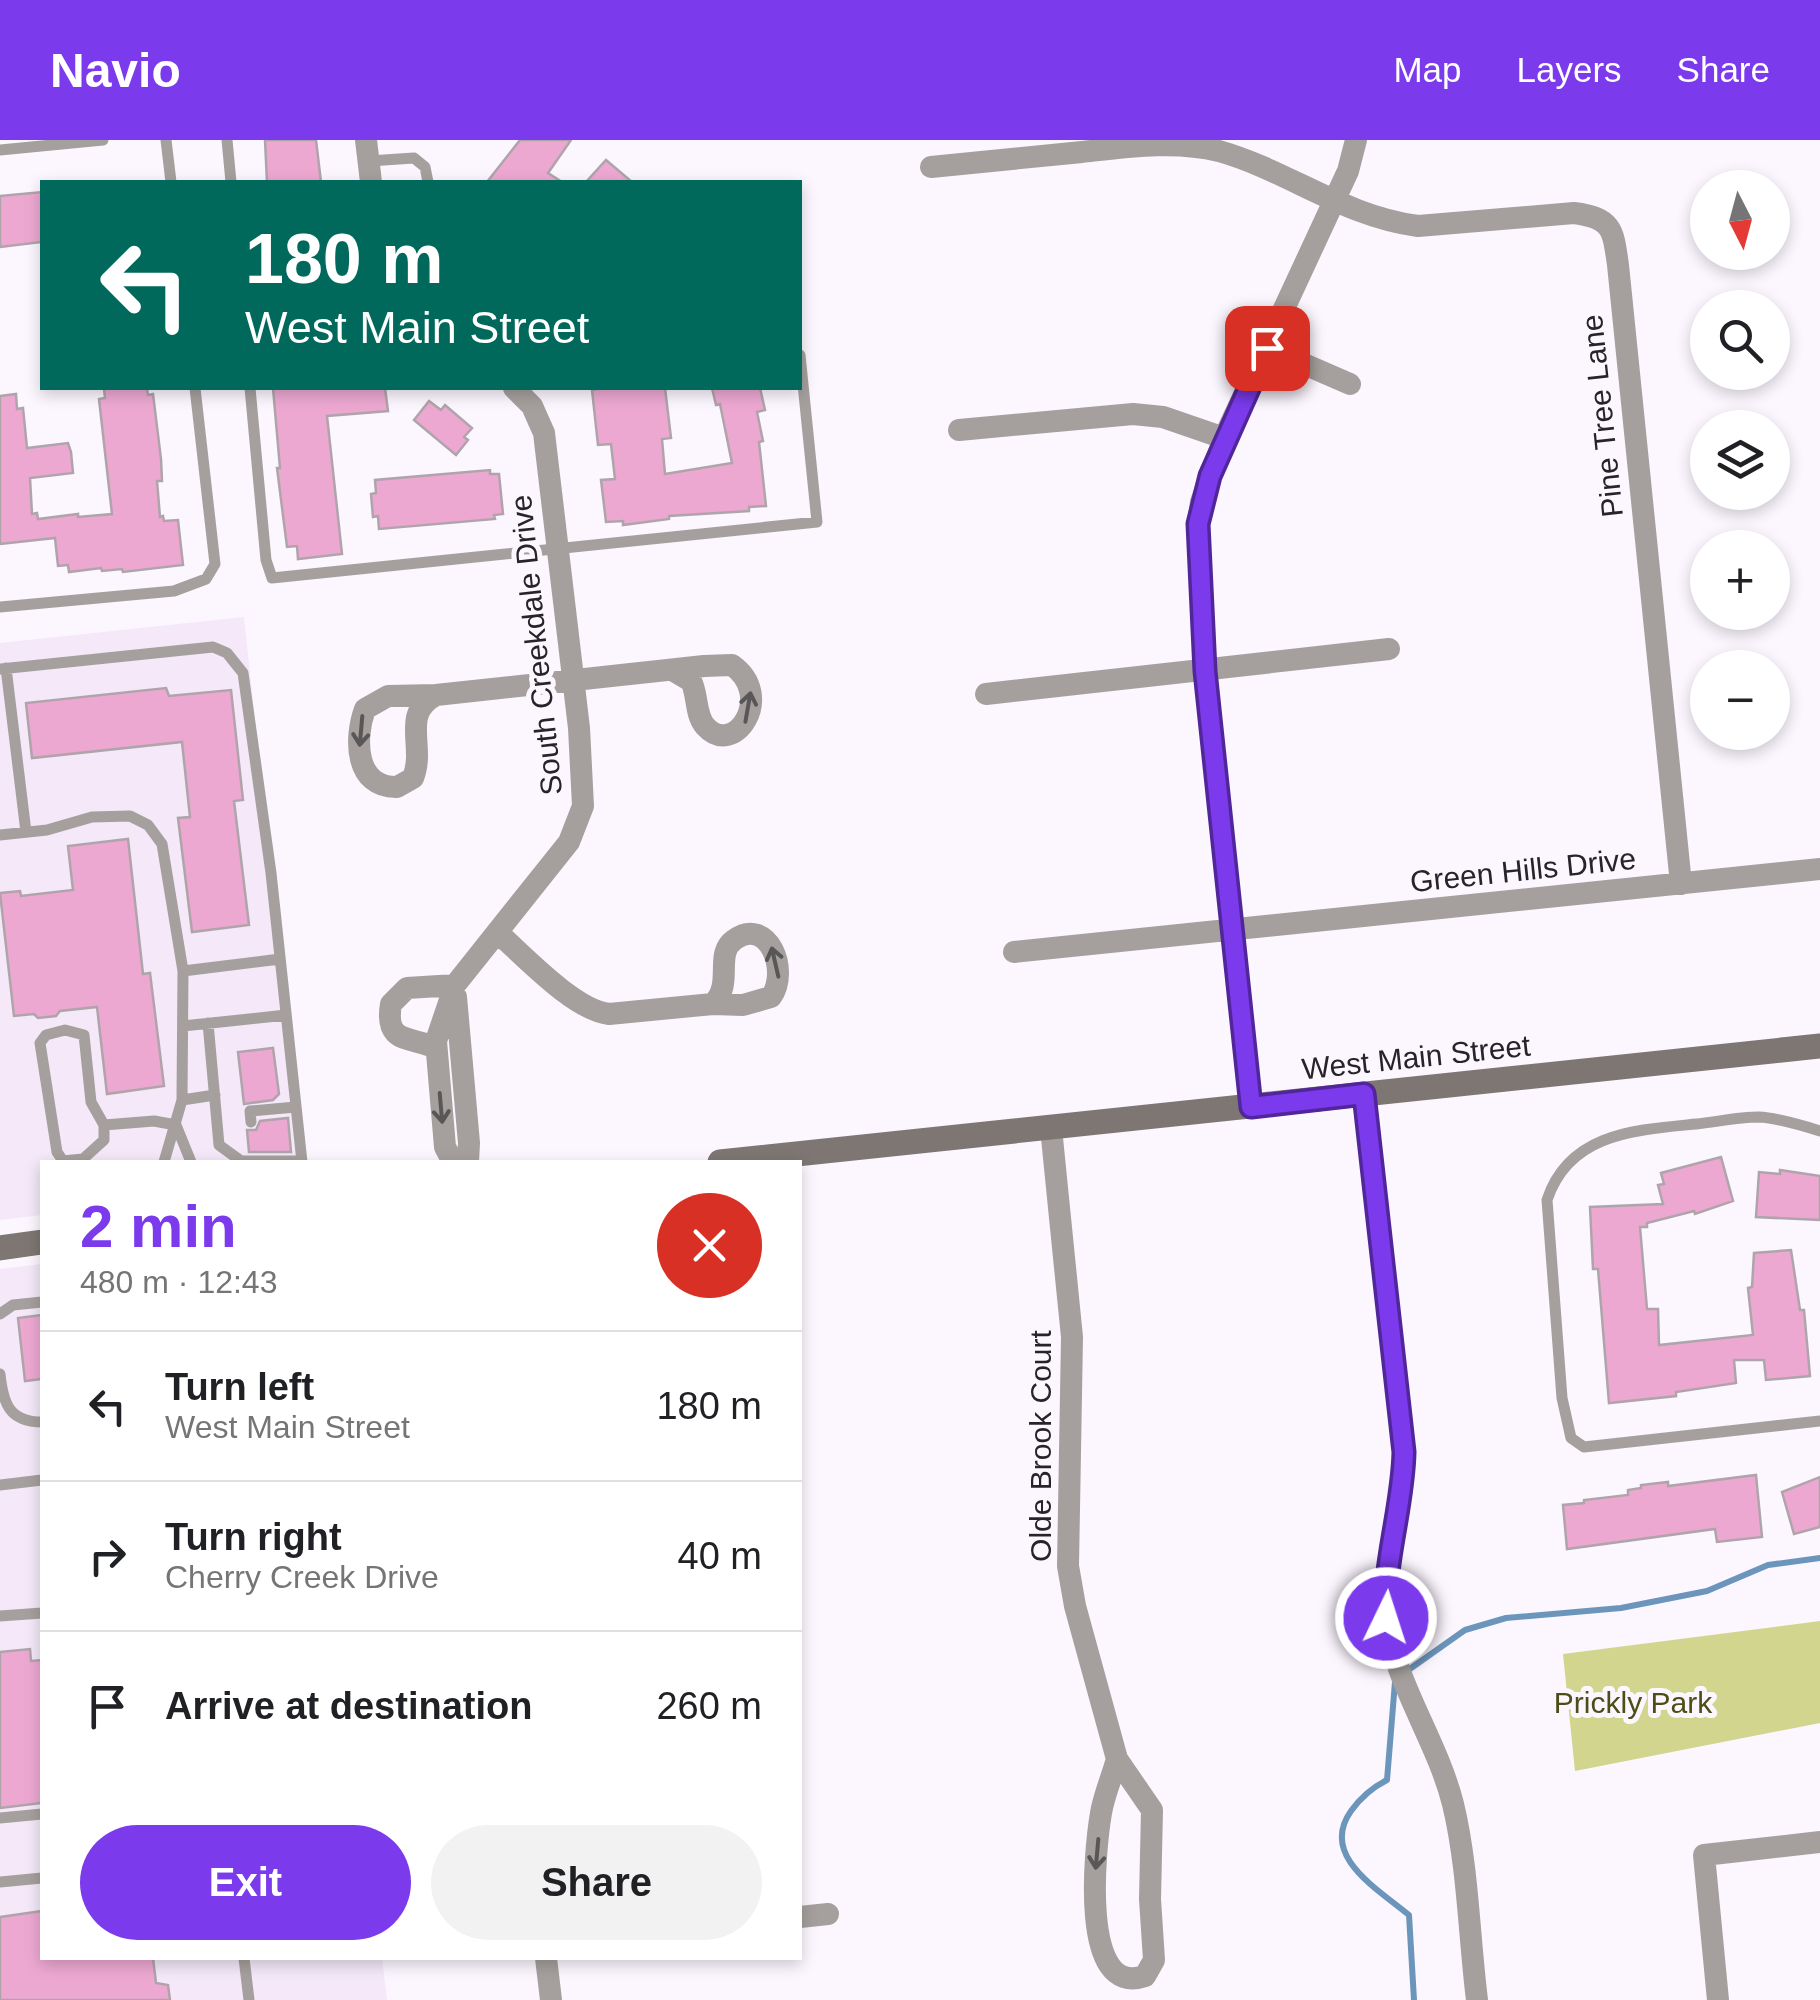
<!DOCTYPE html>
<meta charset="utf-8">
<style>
body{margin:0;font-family:Arial,sans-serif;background:#f2f2f2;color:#202124;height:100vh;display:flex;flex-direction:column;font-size:38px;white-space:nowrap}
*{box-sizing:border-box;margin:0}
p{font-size:32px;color:#757577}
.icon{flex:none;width:55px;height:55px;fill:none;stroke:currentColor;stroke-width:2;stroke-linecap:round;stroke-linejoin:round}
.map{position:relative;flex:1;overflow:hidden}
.panel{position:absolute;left:40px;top:1020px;width:762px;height:800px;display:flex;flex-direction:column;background:#fff;border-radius:0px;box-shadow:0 5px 15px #0003}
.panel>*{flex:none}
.guide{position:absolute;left:40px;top:40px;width:762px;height:210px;border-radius:0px;box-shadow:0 5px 15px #0003;background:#00695c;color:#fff;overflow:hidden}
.needle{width:65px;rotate:174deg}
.controls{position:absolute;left:1690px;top:30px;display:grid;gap:20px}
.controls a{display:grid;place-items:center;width:100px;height:100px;border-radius:50%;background:#fff;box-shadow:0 5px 15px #0003;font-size:50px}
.pin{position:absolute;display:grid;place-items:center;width:85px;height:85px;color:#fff;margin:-42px;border-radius:20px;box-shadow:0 5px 15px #0006}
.me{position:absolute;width:110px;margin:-55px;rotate:4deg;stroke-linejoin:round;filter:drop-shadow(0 0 8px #0008)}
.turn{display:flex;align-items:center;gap:35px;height:210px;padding:0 40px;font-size:45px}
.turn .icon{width:130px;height:130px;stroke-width:2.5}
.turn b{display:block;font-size:70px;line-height:85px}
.round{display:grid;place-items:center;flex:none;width:105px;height:105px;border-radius:52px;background:#f2f2f2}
.head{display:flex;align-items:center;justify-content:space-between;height:170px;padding:0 40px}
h1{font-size:60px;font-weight:700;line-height:75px;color:#7c3aed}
.button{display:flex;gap:20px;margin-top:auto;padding:20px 40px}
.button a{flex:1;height:115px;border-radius:60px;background:#7c3aed;color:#fff;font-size:40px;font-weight:700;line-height:115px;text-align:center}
.button a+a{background:#f2f2f2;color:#202124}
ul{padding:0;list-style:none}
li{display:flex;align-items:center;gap:30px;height:150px;padding:0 40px;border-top:2px solid #e0e0e0}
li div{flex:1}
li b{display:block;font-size:38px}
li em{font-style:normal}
header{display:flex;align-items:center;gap:60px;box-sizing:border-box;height:140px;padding:0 50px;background:#7c3aed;color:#fff}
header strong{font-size:48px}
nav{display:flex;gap:55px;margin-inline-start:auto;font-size:35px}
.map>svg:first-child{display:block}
.built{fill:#f4e8f9}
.green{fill:#d1d58d}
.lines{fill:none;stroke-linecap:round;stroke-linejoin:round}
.stream{stroke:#6c95bc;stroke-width:6}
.building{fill:#eda8d2;stroke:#b0a4ab;stroke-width:2.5}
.lane{stroke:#a5a09d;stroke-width:11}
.street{stroke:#a5a09d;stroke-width:22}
.secondary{stroke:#7d7672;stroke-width:25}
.oneway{stroke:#595657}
.route-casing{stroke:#51269a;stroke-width:25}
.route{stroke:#7c3aed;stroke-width:18}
.labels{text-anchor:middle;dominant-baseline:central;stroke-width:10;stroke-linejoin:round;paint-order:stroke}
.street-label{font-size:30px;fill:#272428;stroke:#fcf6ff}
.park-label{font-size:30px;fill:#4c4e16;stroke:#fcf6ff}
</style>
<header>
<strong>Navio</strong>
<nav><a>Map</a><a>Layers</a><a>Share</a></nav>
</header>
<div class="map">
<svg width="1820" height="1860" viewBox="0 0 1820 1860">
<rect width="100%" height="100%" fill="#fcf6ff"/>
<path class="built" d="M244 477 302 1022H42V1075L0 1080V503Z
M42 1124V1818H382L387 1860H0V1129Z"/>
<path class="green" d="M1820 1481V1583L1575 1631 1563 1514Z"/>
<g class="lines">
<path class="stream" d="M1407 1531 1465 1490 1506 1478 1621 1468 1707 1451 1768 1425 1820 1418
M1395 1542 1387 1640C1371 1648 1361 1657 1351 1671 1319 1716 1378 1749 1409 1775L1414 1860"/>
</g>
<path class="building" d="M265 0H316L321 42H267Z
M520 0H571L548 33 562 42H487Z
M606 20 632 42H586Z
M42 52V102L0 107V56Z
M109 248H147L148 255 153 254 161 319 162 341H157L160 377 163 376 164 381 178 380 183 425 123 432 122 429 102 431 101 428 69 432 68 425 58 426 55 398 0 404V256L16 254 17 269 23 268 27 308 68 303 71 312 73 333 30 338 32 374 37 373 38 379 78 374V377L112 374 99 259 105 258 104 249Z
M273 248H385L388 271 327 276 342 414 298 419 297 406 287 407 277 328H280Z
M603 248H665L671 298 662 299 665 334 732 323 720 264 716 265 712 248H760L765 270 757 272 763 301 759 302 766 366 749 367V371L669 376V379L623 385V381L606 382 601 340 615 339 611 304 598 305 592 250Z
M429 261 441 270 445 265 472 288 464 297 468 300 456 315 414 280Z
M490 330V334H499L503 374 494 375 495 379 379 389 378 376 373 377 371 354 376 353 375 340Z
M166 548 169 556 231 550 243 660 234 661 249 785 192 792 178 678 190 677 182 602 32 618 26 563Z
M128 699 143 834 150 833 164 946 107 954 97 867 60 871 56 876 38 878 34 874 14 876 0 753 20 751 21 756 73 750 68 706Z
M273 908 279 954 273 960 244 964 238 912Z
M288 978 291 1012H249L247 990H256L260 981Z
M1721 1017 1733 1061 1695 1074 1694 1071 1647 1083V1087H1640L1647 1169H1658L1659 1205 1753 1195 1748 1148 1752 1147 1754 1113 1791 1110 1800 1170H1804L1810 1236 1766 1240 1764 1220H1734L1736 1243 1676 1252V1256L1609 1263 1598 1129H1593L1590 1067 1663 1064 1658 1045 1664 1044 1661 1033Z
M1780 1030 1820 1036V1080L1756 1077 1759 1032 1780 1034Z
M42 1175V1239L25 1241 18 1178Z
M1756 1335 1762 1397 1717 1402 1715 1389 1567 1409 1563 1365 1584 1363V1360L1628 1355V1350L1641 1348V1345L1668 1342V1346Z
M1820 1337V1387L1794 1394 1782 1352Z
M30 1509 31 1521 42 1520V1663L0 1668V1512Z
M42 1771V1818H153L156 1843 168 1845 170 1860H0V1777Z"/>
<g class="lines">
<path class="lane" d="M166 0 171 42
M227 0 231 42
M0 10 103 0
M369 21 414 18 425 27 428 42
M250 248 266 420 272 438 817 382 800 215
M0 467 174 451 206 439 215 424 195 248
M6 528 26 692
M0 529 213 507 227 513 243 533 271 733 302 1022
M0 695 47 690 92 677 130 676 148 685 162 704 183 831 182 960 164 1022
M183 831 280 819
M208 883 219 1005 241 1021H302
M183 886 286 875
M65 890 84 895 91 962 104 985V1000L83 1019 63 1021 57 1012 40 903 46 895Z
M182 960 215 955
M251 982 250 971 296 967
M104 985 154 981 176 985
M176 985 191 1022
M1820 991C1801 985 1778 978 1759 977 1738 977 1716 982 1696 984 1635 990 1569 993 1547 1060L1562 1258 1571 1298 1584 1307 1820 1281
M0 1174 13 1165 42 1162
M0 1234C3 1263 9 1282 42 1282
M0 1345 42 1340
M0 1476 42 1473
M0 1678 42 1674
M0 1742 42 1738
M244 1818 249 1860"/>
<path class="street" d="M366 0 371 42
M931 27C981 22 1032 17 1082 12 1127 7 1175 0 1219 11 1289 31 1343 76 1418 86L1574 73C1613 78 1613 90 1618 125L1681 744
M1267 208 1350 244
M959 290 1133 274 1163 277 1224 298
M986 554 1389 509
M436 555C400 574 426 606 413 638L397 647C355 648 354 599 365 569L388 556 436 555 704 526 732 525C776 556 734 619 705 586 695 575 698 554 691 541L674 531
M497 792C524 816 574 870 609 874L713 864 743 865 771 857C790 831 768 775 734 800 714 814 734 844 713 864
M1014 812 1820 729
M456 857 469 1003 468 1022
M436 908C411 896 384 905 391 864L407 848 455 845
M1365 954 1404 1312C1403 1364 1380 1430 1386 1478 1394 1542 1437 1600 1453 1664 1468 1726 1469 1796 1477 1860
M1251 967 1205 531 1198 384 1201 362 1224 298 1348 31 1356 0
M1051 988 1072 1197 1068 1426 1075 1466 1117 1619 1152 1670 1150 1759 1154 1820 1145 1836C1079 1859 1095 1708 1101 1673 1104 1655 1112 1637 1117 1619
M453 1022 445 1007 436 901 455 845 569 702 583 666 579 588 544 293 532 266 514 248
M800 1777 828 1774
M546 1818 551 1860
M1718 1860 1704 1715 1820 1702"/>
<path class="secondary" d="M720 1022 1820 906
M0 1108 42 1102"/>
</g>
<defs><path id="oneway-shaft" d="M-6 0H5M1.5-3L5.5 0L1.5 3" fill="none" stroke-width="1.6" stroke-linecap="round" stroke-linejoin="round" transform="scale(2.5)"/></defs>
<g class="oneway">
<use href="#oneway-shaft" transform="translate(748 567) rotate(-80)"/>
<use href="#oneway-shaft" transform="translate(361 591) rotate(95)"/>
<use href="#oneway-shaft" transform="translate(775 822) rotate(-103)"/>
<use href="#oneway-shaft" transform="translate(441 968) rotate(85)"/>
<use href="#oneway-shaft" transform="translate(1097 1714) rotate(95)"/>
</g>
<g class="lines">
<g class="route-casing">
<path id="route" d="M1267 208 1210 336 1198 384 1205 531 1251 967 1364 954 1404 1312C1403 1367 1383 1423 1386 1478"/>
</g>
<use href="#route" class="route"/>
</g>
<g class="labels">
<g class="street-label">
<text transform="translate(1602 276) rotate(-96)">Pine Tree Lane</text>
<text transform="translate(536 505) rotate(-96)">South Creekdale Drive</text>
<text transform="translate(1523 730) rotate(-6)">Green Hills Drive</text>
<text transform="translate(1416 917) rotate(-6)">West Main Street</text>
<text transform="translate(1040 1306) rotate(-90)">Olde Brook Court</text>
</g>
<g class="park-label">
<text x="1633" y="1562">Prickly Park</text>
</g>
</g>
</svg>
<div class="controls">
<a><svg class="needle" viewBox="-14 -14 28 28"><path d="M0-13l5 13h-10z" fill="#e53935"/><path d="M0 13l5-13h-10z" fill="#757577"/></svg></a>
<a><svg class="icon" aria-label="search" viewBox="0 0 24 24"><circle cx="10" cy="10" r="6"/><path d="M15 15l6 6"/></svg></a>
<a><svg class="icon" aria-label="layers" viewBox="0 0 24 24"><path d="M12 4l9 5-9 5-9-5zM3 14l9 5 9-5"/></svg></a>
<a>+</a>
<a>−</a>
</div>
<div class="pin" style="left:1267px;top:208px;background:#d93025"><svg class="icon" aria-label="arrive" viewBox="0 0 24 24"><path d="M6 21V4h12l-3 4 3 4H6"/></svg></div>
<svg class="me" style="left:1386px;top:1478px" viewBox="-20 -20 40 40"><circle r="17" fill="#7c3aed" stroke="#fff" stroke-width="3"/><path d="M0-11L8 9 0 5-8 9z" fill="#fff"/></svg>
<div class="guide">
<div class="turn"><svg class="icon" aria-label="left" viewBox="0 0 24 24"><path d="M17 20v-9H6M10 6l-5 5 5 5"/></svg><div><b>180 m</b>West Main Street</div></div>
</div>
<section class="panel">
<div class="head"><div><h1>2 min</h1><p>480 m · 12:43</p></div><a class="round" style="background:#d93025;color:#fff"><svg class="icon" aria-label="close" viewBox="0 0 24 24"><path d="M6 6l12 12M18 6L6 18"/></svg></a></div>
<ul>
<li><svg class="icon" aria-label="left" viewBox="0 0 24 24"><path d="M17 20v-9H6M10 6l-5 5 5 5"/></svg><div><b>Turn left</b><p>West Main Street</p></div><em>180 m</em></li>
<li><svg class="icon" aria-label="right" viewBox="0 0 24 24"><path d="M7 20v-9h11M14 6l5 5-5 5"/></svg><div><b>Turn right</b><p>Cherry Creek Drive</p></div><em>40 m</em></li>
<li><svg class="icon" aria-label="arrive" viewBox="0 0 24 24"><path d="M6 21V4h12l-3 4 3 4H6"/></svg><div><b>Arrive at destination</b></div><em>260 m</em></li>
</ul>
<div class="button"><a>Exit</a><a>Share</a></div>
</section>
</div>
